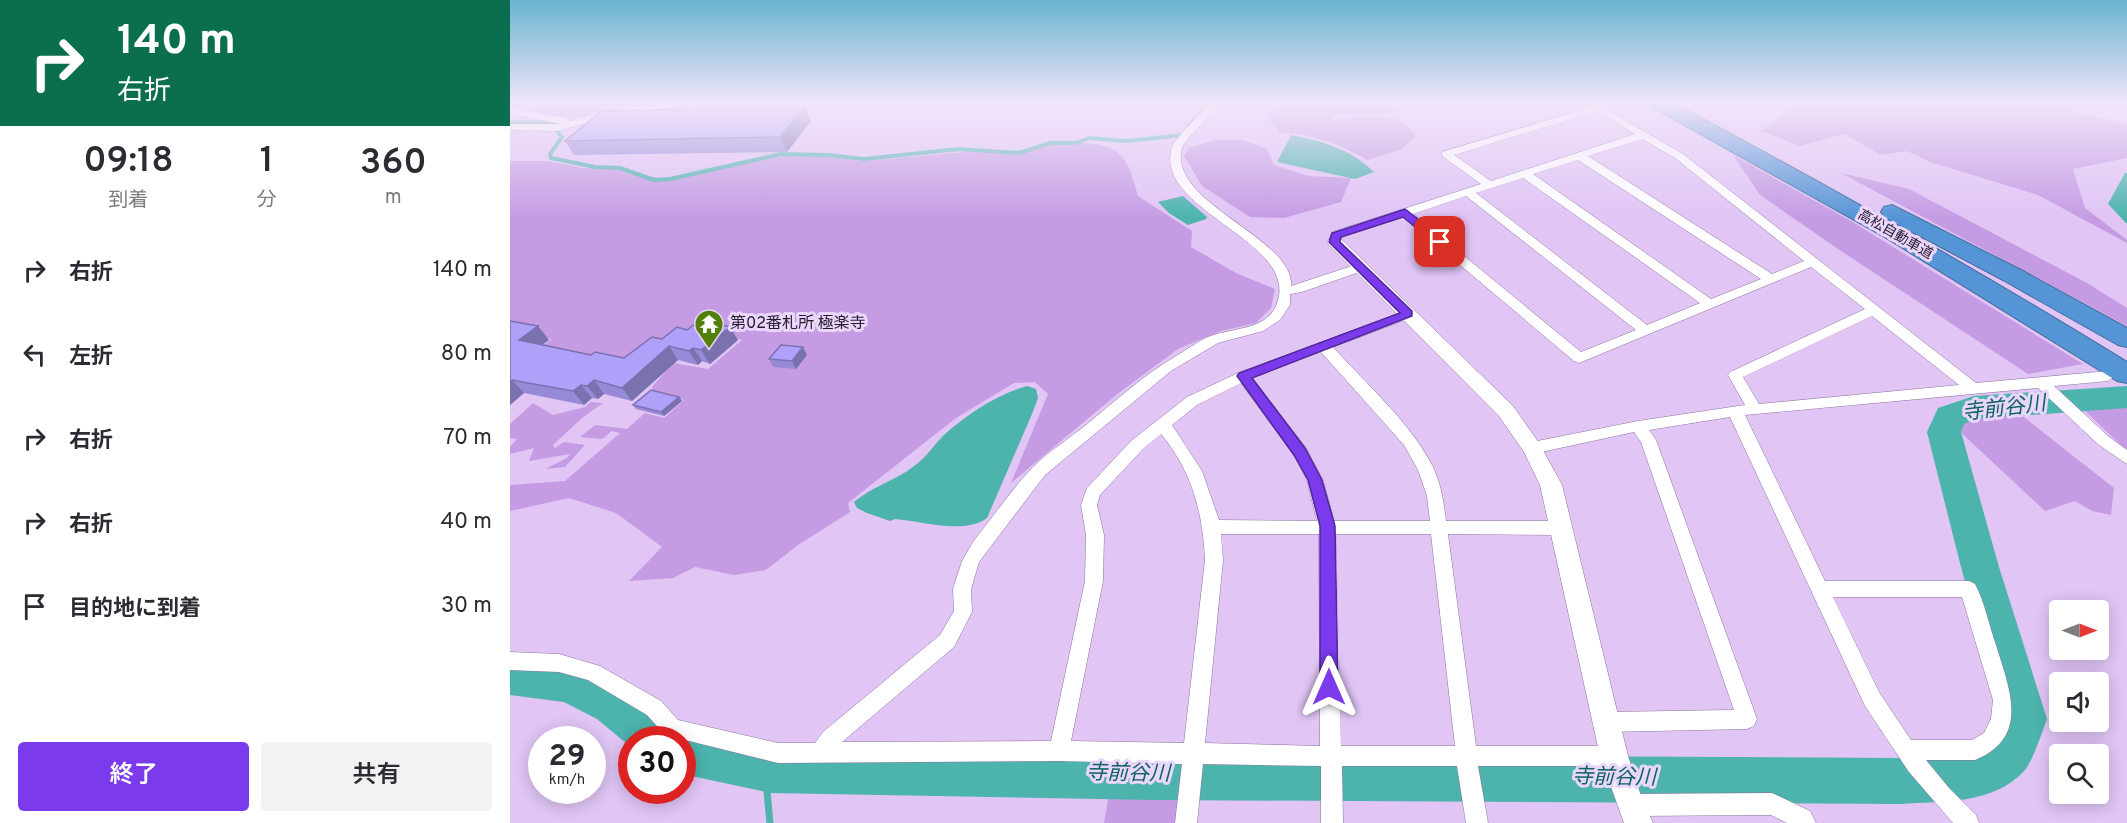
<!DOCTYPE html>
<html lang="ja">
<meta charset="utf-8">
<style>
body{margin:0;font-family:Overpass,"Noto Sans JP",sans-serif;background:#f2f2f3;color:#2b2b33;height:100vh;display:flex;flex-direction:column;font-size:22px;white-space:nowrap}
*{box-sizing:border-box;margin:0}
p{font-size:20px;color:#7c7c81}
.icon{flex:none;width:33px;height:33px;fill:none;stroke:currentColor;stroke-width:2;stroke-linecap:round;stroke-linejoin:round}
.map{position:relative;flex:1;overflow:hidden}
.sheet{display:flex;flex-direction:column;background:#fff;width:510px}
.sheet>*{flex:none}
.hud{background:#0b6e4f;color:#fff;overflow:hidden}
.needle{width:39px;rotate:90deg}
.controls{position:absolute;left:1539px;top:600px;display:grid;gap:12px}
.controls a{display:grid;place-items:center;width:60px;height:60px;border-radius:6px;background:#fff;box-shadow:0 3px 15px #0003;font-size:30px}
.speed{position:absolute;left:18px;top:726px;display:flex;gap:12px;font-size:30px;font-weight:700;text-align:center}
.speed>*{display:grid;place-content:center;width:78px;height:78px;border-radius:50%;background:#fff;box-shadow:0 3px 15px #0003;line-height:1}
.speed small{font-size:15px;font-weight:400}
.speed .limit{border:9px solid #d22;background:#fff;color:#111}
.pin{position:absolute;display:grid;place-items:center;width:51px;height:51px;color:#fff;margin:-26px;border-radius:12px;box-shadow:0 3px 9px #0006}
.me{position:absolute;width:66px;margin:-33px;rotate:0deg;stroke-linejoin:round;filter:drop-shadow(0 0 4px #0008)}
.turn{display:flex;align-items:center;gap:21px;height:126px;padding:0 18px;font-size:27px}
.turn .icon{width:78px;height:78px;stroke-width:2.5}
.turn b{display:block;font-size:42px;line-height:51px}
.eta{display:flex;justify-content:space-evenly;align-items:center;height:102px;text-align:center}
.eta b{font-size:36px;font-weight:600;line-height:42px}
.primary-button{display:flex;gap:12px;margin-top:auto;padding:12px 18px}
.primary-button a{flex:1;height:69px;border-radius:6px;background:#7c3aed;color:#fff;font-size:24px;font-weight:600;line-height:69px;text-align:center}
.primary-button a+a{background:#f2f2f3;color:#2b2b33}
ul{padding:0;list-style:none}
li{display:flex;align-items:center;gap:18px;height:84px;padding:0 18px}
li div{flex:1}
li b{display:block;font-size:22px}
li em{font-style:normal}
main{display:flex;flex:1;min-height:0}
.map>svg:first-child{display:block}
.green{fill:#c59ce4}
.water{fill:#4cb3ad}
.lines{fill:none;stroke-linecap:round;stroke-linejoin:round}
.stream-far1{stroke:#4cb3ad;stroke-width:4}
.stream{stroke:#4cb3ad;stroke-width:7}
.river{fill:#4cb3ad;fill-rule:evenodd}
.minor-casing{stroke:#8e75a1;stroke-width:1}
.tertiary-casing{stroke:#8e75a1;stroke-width:1}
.motorway-casing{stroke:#456b9b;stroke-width:2}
.minor{fill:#fff;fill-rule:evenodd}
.tertiary{fill:#fff;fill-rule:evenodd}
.motorway{fill:#5595d6;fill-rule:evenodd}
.wall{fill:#968ad7}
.shaded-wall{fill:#7a71af}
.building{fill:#afa1fa;stroke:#7a71af;stroke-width:1.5}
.route{fill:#7c3aed;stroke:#51269a;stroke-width:1.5}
.labels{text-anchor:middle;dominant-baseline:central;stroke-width:6;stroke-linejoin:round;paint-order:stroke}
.far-street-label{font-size:14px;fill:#261c2d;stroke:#ead5fb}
.poi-label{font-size:16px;fill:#261c2d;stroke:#ead5fb;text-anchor:start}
.near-water-label{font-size:21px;font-style:italic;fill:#0c6561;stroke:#ead5fb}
</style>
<main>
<section class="sheet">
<div class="hud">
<div class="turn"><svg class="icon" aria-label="right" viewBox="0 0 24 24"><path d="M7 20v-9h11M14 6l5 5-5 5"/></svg><div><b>140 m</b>右折</div></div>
</div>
<div class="eta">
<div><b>09:18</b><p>到着</p></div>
<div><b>1</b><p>分</p></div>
<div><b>360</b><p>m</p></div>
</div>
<ul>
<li><svg class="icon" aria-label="right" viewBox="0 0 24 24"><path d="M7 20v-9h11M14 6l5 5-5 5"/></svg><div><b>右折</b></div><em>140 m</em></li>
<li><svg class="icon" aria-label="left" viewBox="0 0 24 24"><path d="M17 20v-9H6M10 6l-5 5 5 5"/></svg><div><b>左折</b></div><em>80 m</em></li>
<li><svg class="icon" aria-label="right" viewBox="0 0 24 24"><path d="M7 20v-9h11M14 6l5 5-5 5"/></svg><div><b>右折</b></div><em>70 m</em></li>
<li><svg class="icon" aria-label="right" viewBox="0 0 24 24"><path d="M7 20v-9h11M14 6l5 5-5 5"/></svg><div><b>右折</b></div><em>40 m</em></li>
<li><svg class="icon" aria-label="arrive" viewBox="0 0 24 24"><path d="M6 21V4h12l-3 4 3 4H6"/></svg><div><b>目的地に到着</b></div><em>30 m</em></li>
</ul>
<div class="primary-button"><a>終了</a><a>共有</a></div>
</section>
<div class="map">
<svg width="1617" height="823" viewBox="0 0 1617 823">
<rect width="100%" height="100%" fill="#e0c5f5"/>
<path class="green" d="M0 103H90V109C63 125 30 112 0 107Z
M781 103H915L888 112 821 115 823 120C851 118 889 108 906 136L892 149 858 160C830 145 803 133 770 133L756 114Z
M1288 103H1566L1565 112 1617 125V158L1563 169 1575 208 1617 240V243L1528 195 1420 162 1397 151 1371 155 1334 134 1290 146 1251 131Z
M704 140H733L757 149 764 165 799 176 841 178 831 202 774 218 740 217 692 186 674 156 679 148Z
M553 141C604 146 614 142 628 196L682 231 681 247 726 273 765 289 761 308 746 323 711 331 668 349 606 395 501 483 538 394 525 382 504 383 446 418 338 503 340 512 288 545 256 570 224 575 185 567 163 578 119 581 152 547 106 513 59 498 0 511V485L55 481 110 433 102 431 92 439 70 437 85 425 117 429 135 413 154 418 174 400 156 395 144 396 142 387 163 363 198 369 232 340 200 331 125 369 22 353 42 339 0 331V161H37L73 168 116 170 159 181 235 162 278 155 308 156 353 161 468 151 508 154 540 142Z
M1223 155 1341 221 1573 364 1518 374 1328 249 1250 195Z
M1331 173 1399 189 1577 283 1617 308V326Z
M81 402 93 403 72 418 43 445 45 448 54 442 75 445 55 467 35 469 57 458 60 454 19 461 24 448 0 454V447L7 439 0 438V424L23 403 43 415 75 407Z
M1617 402V451L1574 410Z
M1505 410 1604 488 1601 515 1582 511 1565 501 1535 511 1446 428 1453 418Z
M600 789 669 790 666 823H594Z"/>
<path class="water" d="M781 135C814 142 839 148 864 172L845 179 767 162Z
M1615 173H1617V224L1598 204Z
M673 196 697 217 696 219 678 225 659 213 648 202Z
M517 386 526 389 528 398 522 414 477 518C453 535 412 521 385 519L380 521 357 513 347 508 344 502C363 486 387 480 404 466 416 458 423 446 433 436 456 415 488 394 517 386Z"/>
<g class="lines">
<path class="stream-far1" d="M0 122H45
M678 127 701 103
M47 131 52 137 40 154 41 158 85 167 110 168 144 180 160 179 271 154 318 155 354 159 449 149 509 153 540 143H566L579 138 616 141 673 135"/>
<path class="stream" d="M260 823 256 781 261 770"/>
<path class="river" d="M1617 386V408L1466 419 1454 424 1451 432 1489 567 1537 719C1532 732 1523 761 1514 771 1483 805 1432 801 1390 804L645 800 261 793 172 774V740H122V748L87 719 54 702 0 695V655L58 663 73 669 119 689 163 724 166 731 172 729 261 747 645 754 1390 758 1463 751 1483 738 1492 718 1451 567 1417 432 1428 408 1464 396Z"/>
<g class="minor-casing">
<path id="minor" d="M150 103H174L169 106 97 117 48 131 0 130V124H52L0 114V108L55 118 60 121 96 111Z
M701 103H711C703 113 675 139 672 148 657 203 785 238 781 286L851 263 857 267 855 270 792 292 780 294V305L770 320 753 331 708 343 661 371 535 475 469 562 461 589 462 612 444 647 332 742 541 741 575 581 576 535 571 505 577 488 621 441 677 397 728 373 898 310 903 311 905 314 903 317 823 347C856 384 901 423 923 467 931 484 934 503 936 521H1050L1056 523 1058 528 1056 533 1050 535 938 534 966 746H1104L1111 749 1114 756 1111 763 1104 766H968L978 823H956L947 766H832L833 823H811V766L693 764 687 823H665L672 764 549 761 268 763 155 735 137 715 78 680 49 672 0 670V652L49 654 90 666 151 701 168 720 268 743H305L313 732 430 635 444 611 443 589 452 561 463 542C483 517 501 490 523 467 538 452 559 439 576 425 605 401 634 375 666 356 676 350 687 342 698 337 718 328 755 331 766 306 794 241 642 212 662 147 664 139 693 111 701 103ZM811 352 894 445 908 470 917 496 920 521H824L813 480 796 448 742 378ZM731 383 784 455 797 480 807 521 709 520 692 471 662 425 687 405ZM651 434C682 471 693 513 695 560L674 743 561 741 593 581 594 535 587 505 590 495 633 449ZM711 534H809L810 746 695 743 713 560ZM826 534H921L945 746H831Z
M1088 105 1173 154 1466 383 1598 371 1605 376 1598 381 1544 386 1599 437 1617 450V464L1589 445 1528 388 1235 415 1315 581H1459L1465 584C1475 603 1479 625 1486 645 1499 688 1521 737 1465 760H1416L1439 788 1466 815 1469 823H1443L1399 772 1355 706 1220 417 1139 430 1146 440 1247 719 1244 726 1237 729 1096 732 1089 729 1086 722 1089 715 1096 712 1224 710 1131 442 1124 432 1022 454 1016 452 1014 448 1016 444 1022 442 1128 421 1235 405 1218 375 1220 372 1355 309 1301 267 1069 363 1064 361 893 217 832 237 829 245 825 246 819 242 822 232 971 184 932 156V152ZM1087 111 1125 134 981 181 944 155ZM1132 139 1165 158 1294 261 1262 274 1078 156ZM1068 160 1251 279 1201 299 1023 174ZM1013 178 1190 303 1137 325 966 193ZM956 196 1126 330 1071 352 903 214ZM1362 316 1449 385 1249 404 1233 377ZM1323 597H1452L1483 700 1481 719 1474 733 1462 740H1401L1369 692Z
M1262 793 1300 811 1306 823H1277L1261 815 1120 816 1112 813 1109 805 1112 797 1120 794Z"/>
</g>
<g class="tertiary-casing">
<path id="tertiary" d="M825 237 831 239 1003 406 1029 443 1052 485 1118 756 1132 799 1143 823H1114L1090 756 1030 485 1014 452 989 416 819 245 817 242 819 239Z"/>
</g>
<g class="motorway-casing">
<path id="motorway" d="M1140 103H1163C1317 185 1468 270 1617 362V383L1607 381 1378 239 1142 107Z
M1382 205 1511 270 1617 328V347L1608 345 1493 280 1374 217 1371 212 1374 207Z"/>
</g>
<use href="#minor" class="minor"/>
<use href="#tertiary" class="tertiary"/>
<use href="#motorway" class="motorway"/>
</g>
<path class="wall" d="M295 107 301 121 277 152 64 155 55 141Z
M0 321 28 326 39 340 31 345 81 355 114 358 152 339 177 330 228 340 200 364 192 361 188 365 168 360 122 401 94 394 88 399 82 398 74 405 14 393 0 405Z
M293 347 297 355 286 369 263 367 259 359Z
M169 397 172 401 154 416 126 409 123 405Z"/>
<path class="shaded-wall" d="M295 107 301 121 277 152 270 137Z
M28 326 39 340 20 354 9 340Z
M220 327 228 340 200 364 191 350Z
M159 346 168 360 122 401 112 388Z
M293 347 297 355 286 369 282 361Z
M183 348 192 361 188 365 179 351Z
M2 380 14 393 0 405V382Z
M84 380 94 394 88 399 77 386Z
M71 385 82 398 74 405 63 391Z
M169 397 172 401 154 416 151 412Z"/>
<path class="building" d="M295 107 270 137 55 141 91 111Z
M191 319 220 327 191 350 183 348 179 351 159 346 112 388 84 380 77 386 71 385 63 391 2 380 0 382V321L28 326 9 340 81 355 85 352 114 358 142 337 152 339 167 327 177 330Z
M271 345 293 347 282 361 259 359Z
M141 390 169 397 151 412 123 405Z"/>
<linearGradient id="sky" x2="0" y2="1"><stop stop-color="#69b4d0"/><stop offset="0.47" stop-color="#f1e5fa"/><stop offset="1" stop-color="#f1e5fa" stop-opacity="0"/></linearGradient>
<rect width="1617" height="218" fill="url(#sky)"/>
<path class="route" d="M895 209 934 239V244H926L893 217 831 237 830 242 902 311V316L742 378 795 448 812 480 825 526 828 687 825 693 819 695 813 693 810 687V526L798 480 784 455 727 376 729 373 890 313 819 242 822 233Z"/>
<defs>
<g id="temple-pin" transform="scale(1.5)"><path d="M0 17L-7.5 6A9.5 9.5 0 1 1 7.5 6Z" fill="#53800a" stroke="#ead5fb"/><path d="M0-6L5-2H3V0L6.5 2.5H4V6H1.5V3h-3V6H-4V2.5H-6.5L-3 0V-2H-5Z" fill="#fff"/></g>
</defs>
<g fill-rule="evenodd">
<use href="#temple-pin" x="199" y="324"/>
</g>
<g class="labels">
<g class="far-street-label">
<text transform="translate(1385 235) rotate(30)">高松自動車道</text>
</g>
<g class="poi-label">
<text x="220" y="324">第02番札所 極楽寺</text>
</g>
<g class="near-water-label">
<text transform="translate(1494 409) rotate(-7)">寺前谷川</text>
<text transform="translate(618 774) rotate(1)">寺前谷川</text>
<text transform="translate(1104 778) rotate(1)">寺前谷川</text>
</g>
</g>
</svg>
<div class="controls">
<a><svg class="needle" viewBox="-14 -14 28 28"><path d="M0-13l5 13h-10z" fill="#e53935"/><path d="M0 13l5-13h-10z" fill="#7c7c81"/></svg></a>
<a><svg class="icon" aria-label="sound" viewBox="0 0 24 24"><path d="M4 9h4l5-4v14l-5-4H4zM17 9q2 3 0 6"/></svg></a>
<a><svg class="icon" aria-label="search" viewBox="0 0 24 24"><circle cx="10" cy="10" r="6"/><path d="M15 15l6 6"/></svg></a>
</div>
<div class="speed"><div>29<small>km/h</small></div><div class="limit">30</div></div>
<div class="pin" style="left:930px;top:242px;background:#d93025"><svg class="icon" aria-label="arrive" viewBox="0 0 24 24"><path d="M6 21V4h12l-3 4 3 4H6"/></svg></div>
<svg class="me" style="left:819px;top:687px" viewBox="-20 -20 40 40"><path d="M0-17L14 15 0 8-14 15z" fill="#7c3aed" stroke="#fff" stroke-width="4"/></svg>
</div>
</main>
